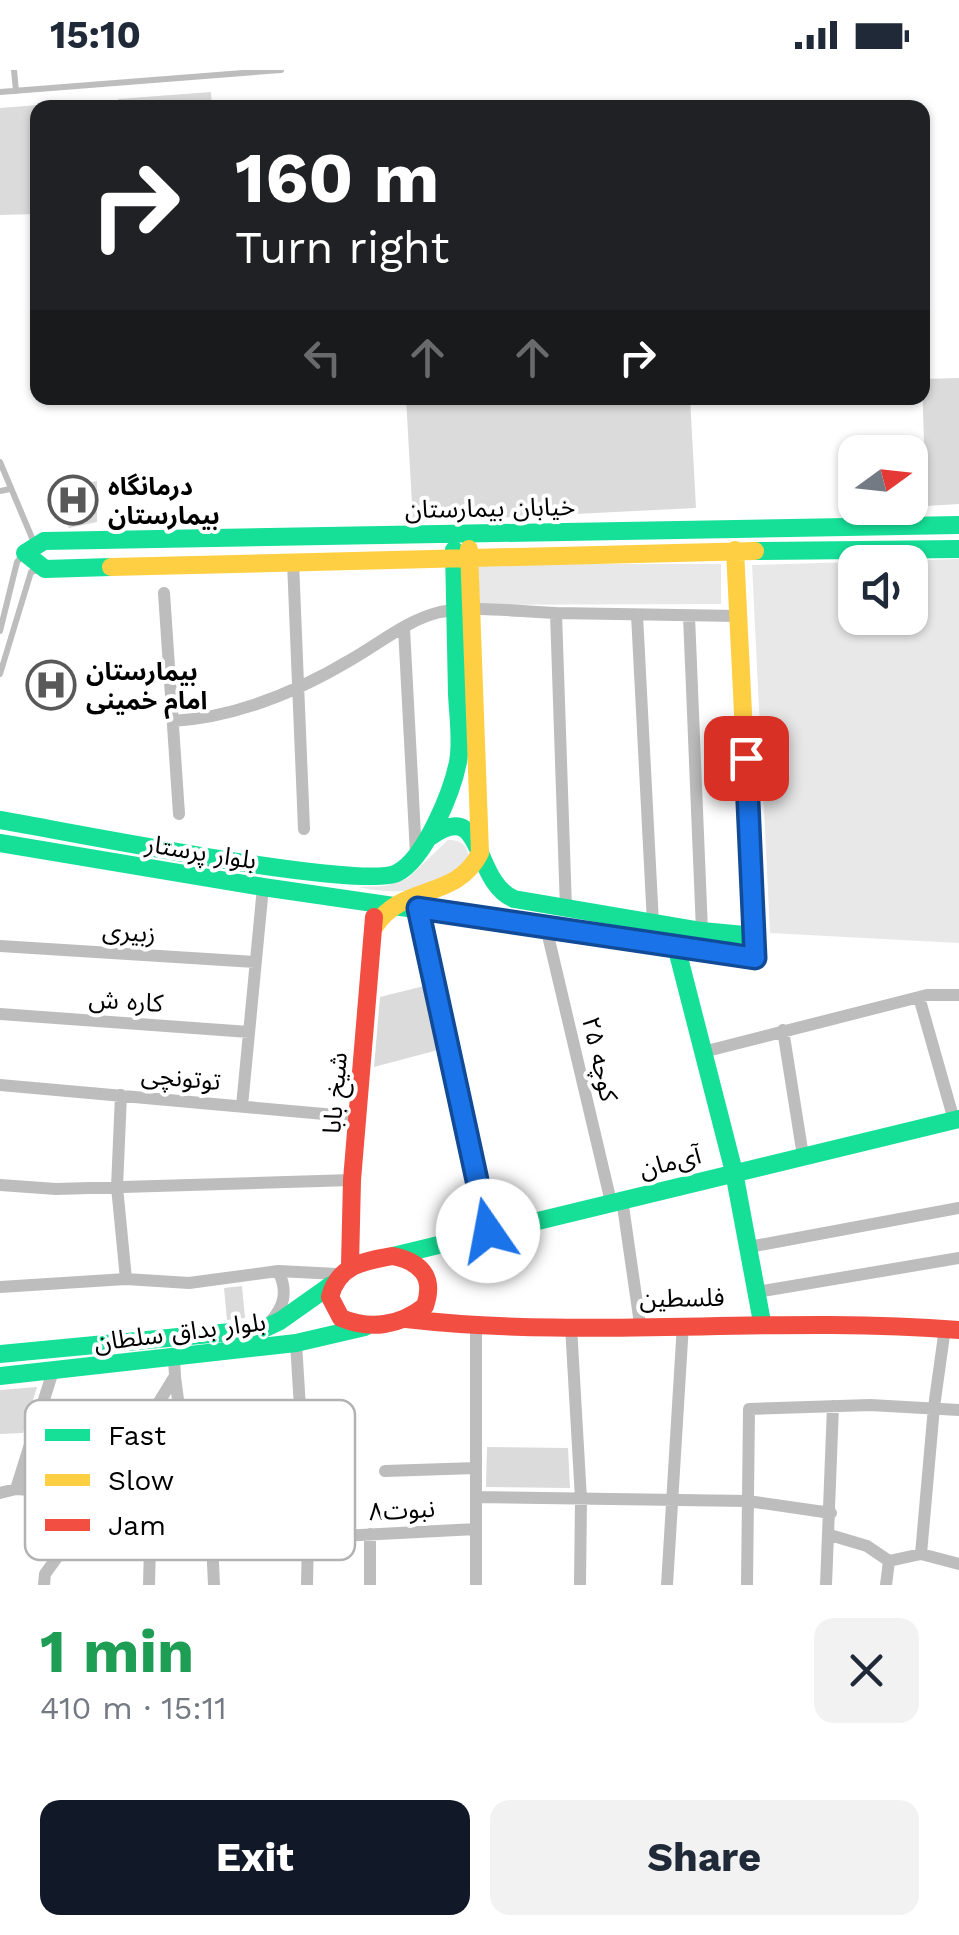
<!DOCTYPE html>
<meta charset="utf-8">
<style>
body{margin:0;font-family:"Work Sans","Noto Sans Arabic",sans-serif;background:#f2f2f3;color:#1f2937;height:100vh;display:flex;flex-direction:column;font-size:38px;white-space:nowrap}
*{box-sizing:border-box;margin:0}
p{font-size:32px;color:#747a83}
.icon{flex:none;width:55px;height:55px;fill:none;stroke:currentColor;stroke-width:2;stroke-linecap:round;stroke-linejoin:round}
.map{position:relative;height:1515px;overflow:hidden}
.side{display:flex;flex-direction:column;background:#fff;flex:1}
.side>*{flex:none}
.banner{position:absolute;left:30px;top:30px;width:900px;height:305px;border-radius:20px;box-shadow:0 2px 8px #0004;background:#202124;color:#fff;overflow:hidden}
.needle{width:65px;rotate:75deg}
.tools{position:absolute;left:838px;top:365px;display:grid;gap:20px}
.tools a{display:grid;place-items:center;width:90px;height:90px;border-radius:20px;background:#fff;box-shadow:0 2px 8px #0004;font-size:50px}
.pin{position:absolute;display:grid;place-items:center;width:85px;height:85px;color:#fff;margin:-42px;border-radius:20px;box-shadow:0 5px 15px #0006}
.me{position:absolute;width:110px;margin:-55px;rotate:348deg;stroke-linejoin:round;filter:drop-shadow(0 0 8px #0008)}
.turn{display:flex;align-items:center;gap:35px;height:210px;padding:0 40px;font-size:45px}
.turn .icon{width:130px;height:130px;stroke-width:2.5}
.turn b{display:block;font-size:70px;line-height:85px}
.lanes{display:flex;align-items:center;height:95px;padding:0 40px;background:#0003;justify-content:center;gap:50px;direction:ltr}
.lanes .off{opacity:.35}
.round{display:grid;place-items:center;flex:none;width:105px;height:105px;border-radius:20px;background:#f2f2f3}
.head{display:flex;align-items:center;justify-content:space-between;height:170px;padding:0 40px}
h1{font-size:60px;font-weight:700;line-height:75px;color:#1e9e55}
.primary-button{display:flex;gap:20px;margin-top:auto;padding:20px 40px}
.primary-button a{flex:1;height:115px;border-radius:20px;background:#111827;color:#fff;font-size:40px;font-weight:700;line-height:115px;text-align:center}
.primary-button a+a{background:#f2f2f3;color:#1f2937}
.status{display:flex;justify-content:space-between;align-items:center;height:70px;padding:0 50px;background:#fff;direction:ltr}
.status svg{height:28px;fill:currentColor}
.map>svg:first-child{display:block}
.green{fill:#e8e8e8;fill-rule:evenodd}
.building{fill:#dbdbdb}
.lines{fill:none;stroke-linecap:round;stroke-linejoin:round}
.lane{stroke:#bdbdbd;stroke-width:6}
.street{stroke:#bdbdbd;stroke-width:12}
.fast{stroke:#16e098;stroke-width:18}
.slow{stroke:#ffcf43;stroke-width:18}
.jam{stroke:#f24e42;stroke-width:18}
.route-casing{stroke:#114b97;stroke-width:25}
.route{stroke:#1a73e8;stroke-width:18}
.labels{text-anchor:middle;dominant-baseline:central;stroke-width:8;stroke-linejoin:round;paint-order:stroke}
.poi-label{font-size:25px;font-weight:bold;fill:#000;stroke:#fff;text-anchor:start}
.street-label{font-size:25px;fill:#000;stroke:#fff}
.key{fill:#fff;stroke:#b2b2b2;stroke-width:2.5}
.key-label{font-size:28px;fill:#000}
</style>
<div class="status"><b>15:10</b><svg viewBox="0 0 49 12"><path d="M0 12V9h3v3zM5 12V6h3v6zM10 12V3h3v9zM15 12V0h3v12zM26 1h20v11H26zM47 4h2v5h-2z"/></svg></div>
<div class="map">
<svg width="959" height="1515" viewBox="0 0 959 1515">
<rect width="100%" height="100%" fill="#fff"/>
<path class="green" d="M959 489V873L770 863 752 495ZM855 492H910V548H855Z
M474 494H721V534L476 535Z
M448 770C465 770 470 779 468 795 424 820 409 827 358 817L385 816 408 808Z"/>
<path class="building" d="M211 22 212 38H118V29Z
M38 35V144L0 145V38Z
M959 308V434L926 436 922 309Z
M406 328H690L696 438 413 452Z
M97 411V452L69 458 60 443 52 444 48 436 49 424 62 417Z
M424 916 438 980 374 997 380 927Z
M242 1216 245 1248 227 1250 224 1218Z
M37 1317 23 1363 0 1364V1320Z
M487 1377 568 1378 570 1418 486 1417Z"/>
<g class="lines">
<path class="lane" d="M14 0 16 21
M0 22 281 0
M0 392 35 475
M0 421 10 419
M0 561 17 492 24 484
M0 604 31 502 38 500"/>
<path class="street" d="M293 492 304 759
M164 523 179 744
M556 543 739 546
M637 545 653 853
M689 546 702 861
M404 558 416 784
M173 651C237 647 297 622 352 589 380 573 409 549 440 542 476 535 519 542 556 543L566 839
M418 838 488 1161
M546 857 611 1132
M0 876 255 892
M919 927 954 1050
M0 944 249 962
M783 960 803 1086
M703 982 927 925H959
M0 1015 358 1047
M121 1025 117 1117 126 1209
M242 1036 263 817
M0 1115 56 1119 352 1110
M622 1129 640 1254
M749 1177 959 1138
M0 1217 126 1209 189 1213 278 1201 337 1204
M757 1222 959 1188
M270 1252C285 1236 288 1220 278 1201
M571 1256 581 1429 580 1515
M476 1257V1515
M296 1273 308 1467 307 1515
M175 1307 197 1473
M385 1401 476 1398
M16 1419 53 1301
M0 1423 16 1419 102 1425
M476 1427 748 1431 831 1443
M830 1465 867 1476 889 1491 921 1484 959 1494
M212 1472 214 1515
M921 1484 934 1337 945 1258
M44 1515 45 1504 102 1425 175 1306 174 1288
M149 1515 150 1476 476 1459
M370 1515V1464
M667 1515 683 1254
M747 1515 749 1339 870 1335 959 1340
M826 1515 833 1336
M886 1515 889 1491"/>
<path class="fast" d="M755 481 959 479
M111 497 45 499 25 483 44 471 959 455
M0 750C60 760 360 821 397 803 425 789 452 722 458 692 462 671 458 646 457 624 456 576 455 528 454 480
M430 767C486 727 471 810 514 829L702 861 755 866
M0 773 263 817 614 868
M677 857 676 876 734 1102 762 1252
M393 1186 959 1049
M0 1284 263 1259 280 1251 331 1215
M0 1306 296 1273 365 1257"/>
<path class="slow" d="M111 497 755 481
M375 856C403 813 456 831 480 783L469 479
M614 868 755 888 735 480"/>
<path class="jam" d="M393 1186C421 1192 435 1207 425 1236 400 1256 370 1260 341 1248L330 1227C338 1195 364 1191 393 1186Z
M350 1195 352 1110 374 847
M406 1249C589 1270 775 1245 959 1260"/>
</g>
<g class="lines">
<g class="route-casing">
<path id="route" d="M488 1161 418 838 755 888 746 688"/>
</g>
<use href="#route" class="route"/>
</g>
<defs>
<g id="hospital-ring" transform="scale(2.5)"><circle r="9.5" fill="#fff" stroke="#595959" stroke-width="1.5"/><path d="M-5-5h3v3.5h4V-5h3V5h-3V1.5h-4V5h-3Z" fill="#595959"/></g>
</defs>
<g fill-rule="evenodd">
<use href="#hospital-ring" x="73" y="430"/>
<use href="#hospital-ring" x="51" y="615"/>
</g>
<g class="labels">
<g class="poi-label">
<text x="108" y="416">درمانگاه<tspan x="108" dy="29">بیمارستان</tspan></text>
<text x="86" y="601">بیمارستان<tspan x="86" dy="29">امام خمینی</tspan></text>
</g>
<g class="street-label">
<text transform="translate(490 438) rotate(-1)">خیابان بیمارستان</text>
<text transform="translate(201 782) rotate(9)">بلوار پرستار</text>
<text transform="translate(129 862) rotate(4)">زبیری</text>
<text transform="translate(126 931) rotate(4)">کاره ش</text>
<text transform="translate(600 989) rotate(77)">کوچه ۲۵</text>
<text transform="translate(181 1008) rotate(5)">توتونچی</text>
<text transform="translate(335 1023) rotate(-85)">شیخ بابا</text>
<text transform="translate(670 1092) rotate(-14)">آی‌مان</text>
<text transform="translate(682 1228) rotate(-1)">فلسطین</text>
<text transform="translate(180 1262) rotate(-7)">بلوار بداق سلطان</text>
<text transform="translate(402 1440) rotate(-3)">نبوت۸</text>
</g>
</g>
<rect x="25" y="1330" width="330" height="160" rx="15" class="key"/>
<rect x="45" y="1359" width="45" height="12" fill="#16e098"/>
<rect x="45" y="1404" width="45" height="12" fill="#ffcf43"/>
<rect x="45" y="1449" width="45" height="12" fill="#f24e42"/>
<g class="key-label">
<text x="108" y="1375">Fast</text>
<text x="108" y="1420">Slow</text>
<text x="108" y="1465">Jam</text>
</g>
</svg>
<div class="tools">
<a><svg class="needle" viewBox="-14 -14 28 28"><path d="M0-13l5 13h-10z" fill="#e53935"/><path d="M0 13l5-13h-10z" fill="#747a83"/></svg></a>
<a><svg class="icon" aria-label="sound" viewBox="0 0 24 24"><path d="M4 9h4l5-4v14l-5-4H4zM17 9q2 3 0 6"/></svg></a>
</div>
<div class="pin" style="left:746px;top:688px;background:#d93025"><svg class="icon" aria-label="arrive" viewBox="0 0 24 24"><path d="M6 21V4h12l-3 4 3 4H6"/></svg></div>
<svg class="me" style="left:488px;top:1161px" viewBox="-20 -20 40 40"><circle r="19" fill="#fff"/><path d="M0-13L10 11 0 6-10 11z" fill="#1a73e8"/></svg>
<div class="banner">
<div class="turn"><svg class="icon" aria-label="right" viewBox="0 0 24 24"><path d="M7 20v-9h11M14 6l5 5-5 5"/></svg><div><b>160 m</b>Turn right</div></div>
<div class="lanes"><svg class="icon off" aria-label="left" viewBox="0 0 24 24"><path d="M17 20v-9H6M10 6l-5 5 5 5"/></svg><svg class="icon off" aria-label="ahead" viewBox="0 0 24 24"><path d="M12 20V5M6 11l6-6 6 6"/></svg><svg class="icon off" aria-label="ahead" viewBox="0 0 24 24"><path d="M12 20V5M6 11l6-6 6 6"/></svg><svg class="icon" aria-label="right" viewBox="0 0 24 24"><path d="M7 20v-9h11M14 6l5 5-5 5"/></svg></div>
</div>
</div>
<section class="side">
<div class="head"><div><h1>1 min</h1><p>410 m · 15:11</p></div><a class="round"><svg class="icon" aria-label="close" viewBox="0 0 24 24"><path d="M6 6l12 12M18 6L6 18"/></svg></a></div>
<div class="primary-button"><a>Exit</a><a>Share</a></div>
</section>
